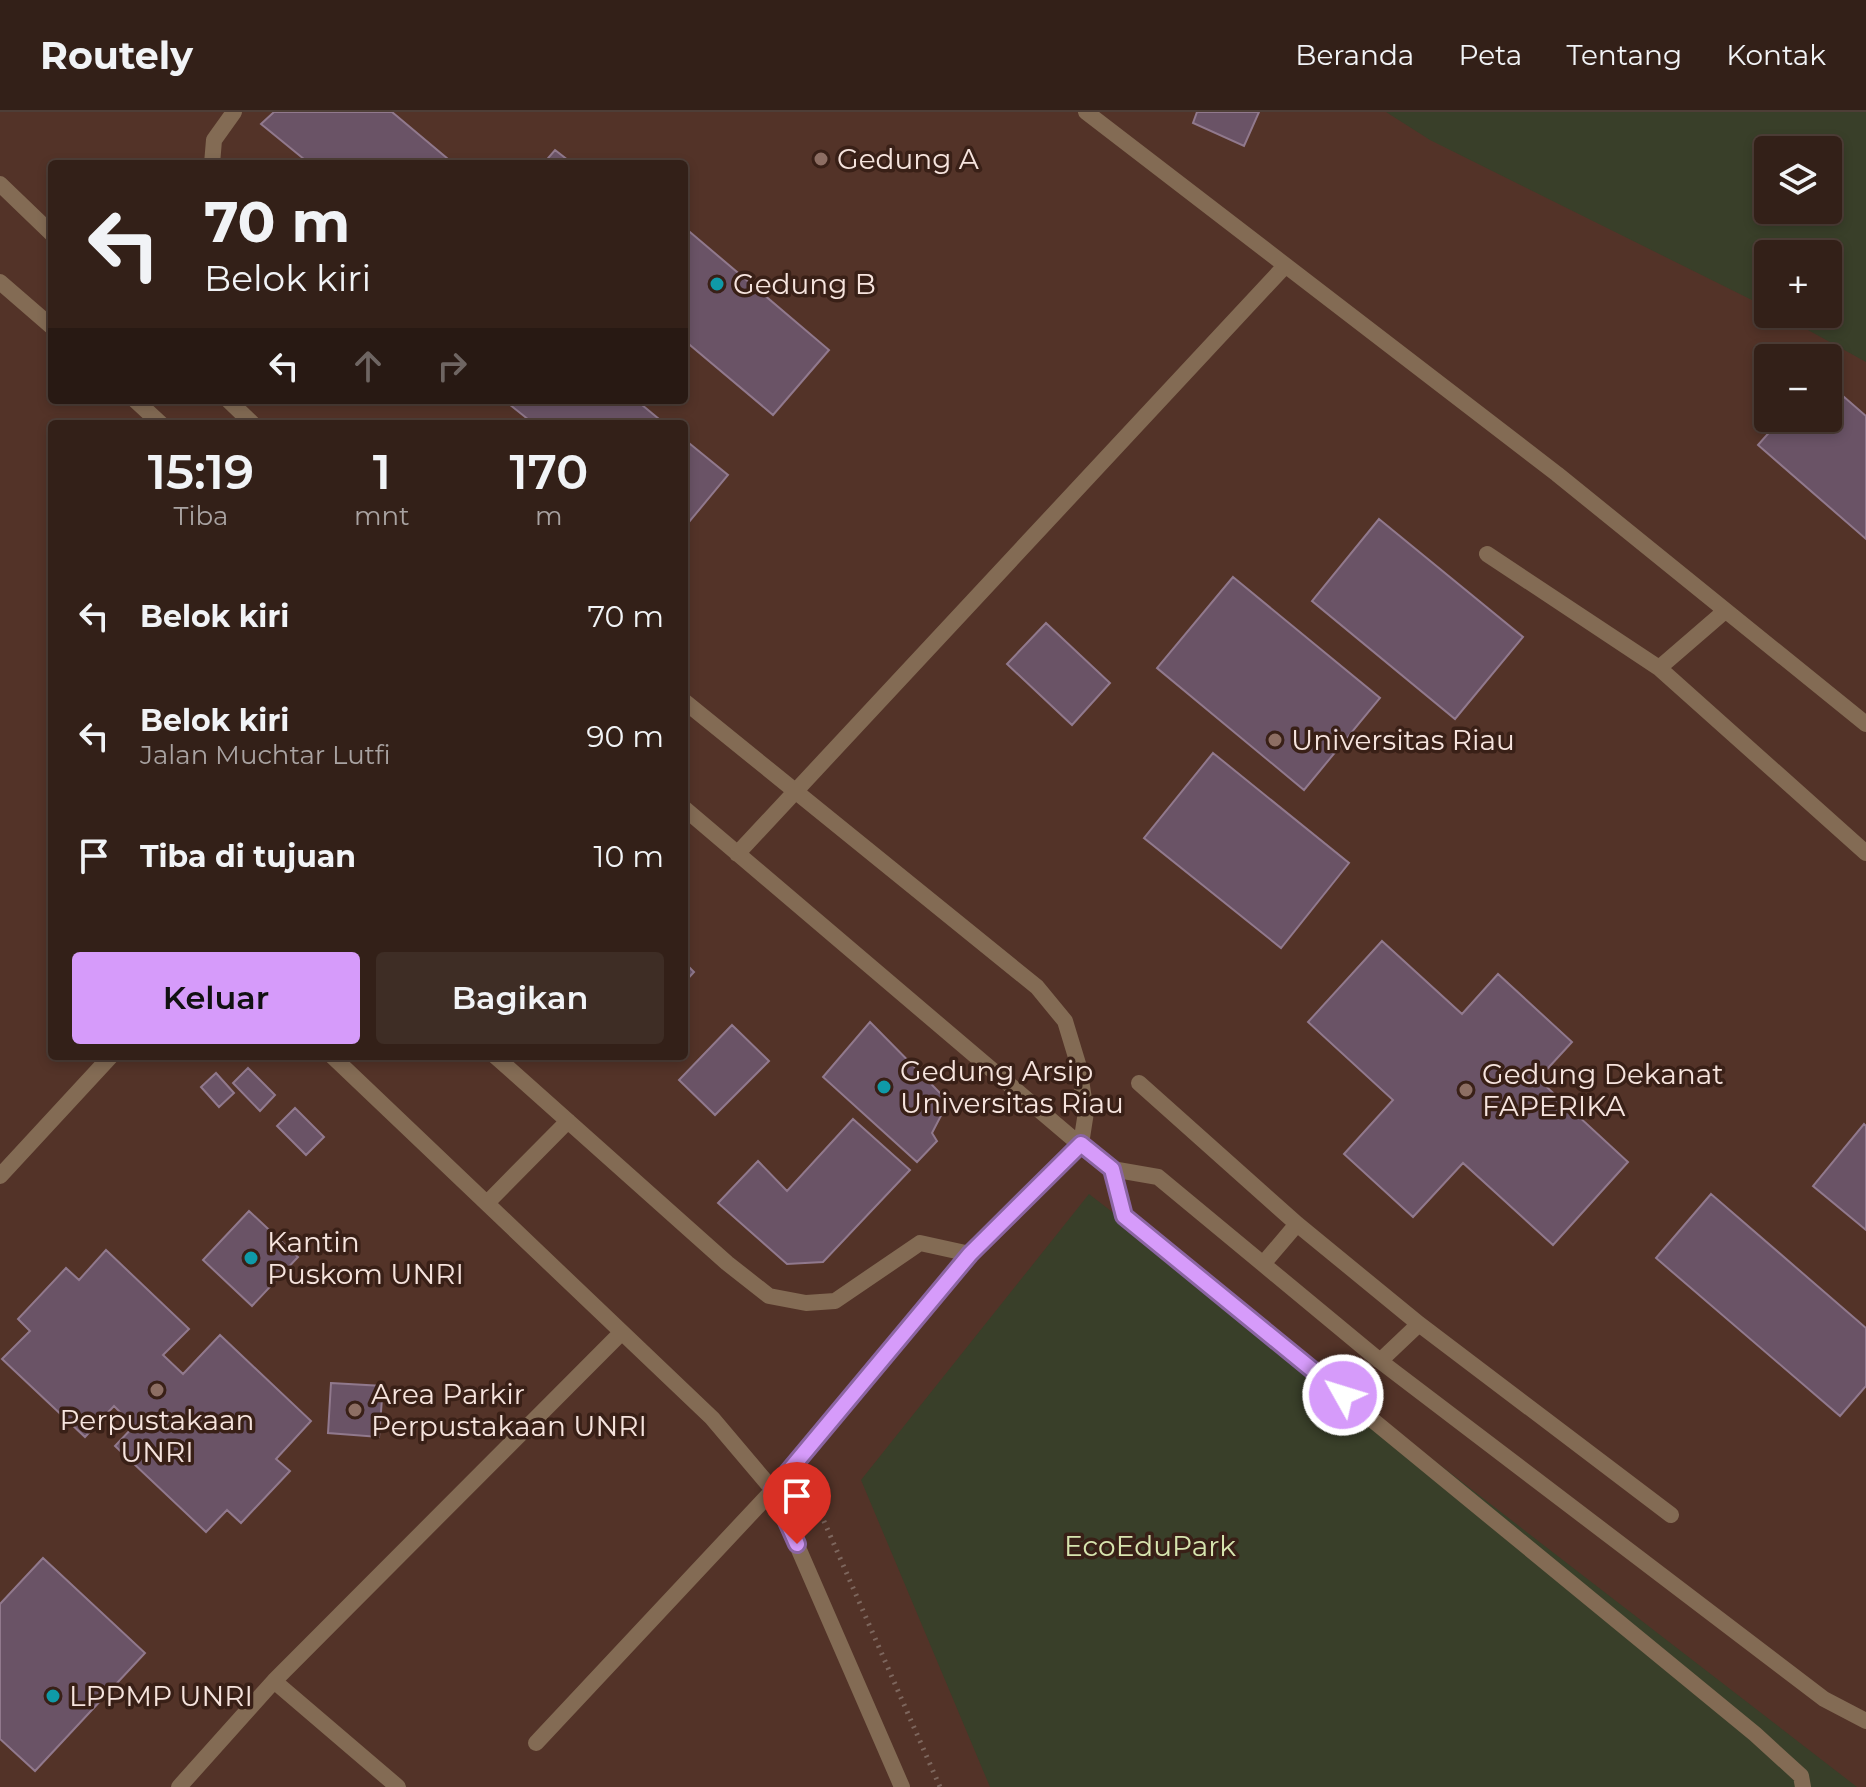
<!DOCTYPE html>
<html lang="id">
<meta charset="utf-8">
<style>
body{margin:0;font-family:Montserrat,sans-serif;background:#3e2d25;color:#f1f3f6;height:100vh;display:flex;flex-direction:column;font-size:30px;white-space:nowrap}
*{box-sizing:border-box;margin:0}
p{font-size:26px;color:#a9a3a2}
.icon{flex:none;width:44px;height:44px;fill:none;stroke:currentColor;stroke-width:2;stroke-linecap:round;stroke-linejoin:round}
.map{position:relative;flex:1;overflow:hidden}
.sheet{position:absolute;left:48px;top:308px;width:640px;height:640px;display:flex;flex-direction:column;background:#332018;border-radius:8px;box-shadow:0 4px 12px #0003,0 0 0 2px #4e3e37}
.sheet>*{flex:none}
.hud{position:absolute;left:48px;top:48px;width:640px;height:244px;border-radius:8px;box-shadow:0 4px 12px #0003,0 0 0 2px #4e3e37;background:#332018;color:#f1f3f6;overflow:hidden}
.tools{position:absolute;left:1754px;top:24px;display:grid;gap:16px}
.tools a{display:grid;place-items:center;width:88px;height:88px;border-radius:8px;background:#332018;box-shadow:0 4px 12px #0003,0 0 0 2px #4e3e37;font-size:40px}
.pin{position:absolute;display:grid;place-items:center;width:68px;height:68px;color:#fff;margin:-82px -34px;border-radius:50% 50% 50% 0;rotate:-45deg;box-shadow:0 0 8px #0007}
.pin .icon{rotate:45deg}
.me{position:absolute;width:88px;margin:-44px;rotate:309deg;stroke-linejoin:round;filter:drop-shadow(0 0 6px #0008)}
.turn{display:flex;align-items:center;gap:28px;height:168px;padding:0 24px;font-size:36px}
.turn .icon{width:104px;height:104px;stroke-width:2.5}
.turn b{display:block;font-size:56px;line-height:68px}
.lanes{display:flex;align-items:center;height:76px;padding:0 24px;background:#0003;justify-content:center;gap:40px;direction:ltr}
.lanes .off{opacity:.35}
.eta{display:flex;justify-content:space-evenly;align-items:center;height:136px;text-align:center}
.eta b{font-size:48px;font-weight:600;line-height:56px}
.action{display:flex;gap:16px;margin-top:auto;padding:16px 24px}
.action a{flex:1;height:92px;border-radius:8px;background:#d69bfa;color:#111;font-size:32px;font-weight:600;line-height:92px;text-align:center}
.action a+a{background:#3e2d25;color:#f1f3f6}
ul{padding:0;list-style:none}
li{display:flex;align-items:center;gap:24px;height:120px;padding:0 24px}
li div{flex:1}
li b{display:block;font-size:30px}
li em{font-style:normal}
header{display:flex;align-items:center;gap:48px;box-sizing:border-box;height:112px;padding:0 40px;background:#332018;border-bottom:2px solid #4e3e37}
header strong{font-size:38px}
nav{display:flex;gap:44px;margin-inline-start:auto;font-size:28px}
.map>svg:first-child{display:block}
.built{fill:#533328;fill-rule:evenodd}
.green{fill:#393f29;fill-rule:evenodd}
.building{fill:#6a5366;stroke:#91798d;stroke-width:2}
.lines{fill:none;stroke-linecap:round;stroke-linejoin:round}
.path{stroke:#7d665d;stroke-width:5;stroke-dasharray:2 6;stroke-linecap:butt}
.lane{stroke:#836b54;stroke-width:16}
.route-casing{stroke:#8b65a2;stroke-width:20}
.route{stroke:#d69bfa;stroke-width:14}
.education-dot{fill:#8d6e63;stroke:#392017;stroke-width:3}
.culture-dot{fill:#0f9aa8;stroke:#392017;stroke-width:3}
.labels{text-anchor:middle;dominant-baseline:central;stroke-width:7;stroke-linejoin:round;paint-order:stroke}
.poi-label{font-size:28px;fill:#f6e4de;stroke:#392017;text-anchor:start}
.park-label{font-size:28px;fill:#d7e5af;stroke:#392017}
</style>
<header>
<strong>Routely</strong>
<nav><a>Beranda</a><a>Peta</a><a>Tentang</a><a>Kontak</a></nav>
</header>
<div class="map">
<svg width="1866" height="1675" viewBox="0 0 1866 1675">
<rect width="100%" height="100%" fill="#442a20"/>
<path class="built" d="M0 0H1866V1675H0ZM1768 38H1828V98H1768ZM52 52H684V288H52ZM1768 142H1828V202H1768ZM1768 246H1828V306H1768ZM52 312H684V944H52Z"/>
<path class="green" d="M1386 0H1866V250L1779 202H1828V142H1768V196L1430 28ZM1768 38H1828V98H1768Z
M1089 1082 1857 1675H990L861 1368Z"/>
<path class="building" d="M274 0H392L454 52H310L261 12Z
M1197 0H1259L1244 34 1193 11Z
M555 38 573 52H543Z
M684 115 829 238 773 303 684 228Z
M1828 271 1866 304V427L1758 333 1782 306H1828Z
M504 288H636L665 312H534Z
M684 327 728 363 684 416Z
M1379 407 1523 525 1455 607 1312 489Z
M1233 465 1380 586 1304 678 1157 556Z
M1046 511 1110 571 1072 613 1007 552Z
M1213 641 1349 751 1281 836 1144 726Z
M1382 829 1462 902 1498 862 1572 930 1538 967 1628 1050 1553 1133 1463 1051 1413 1105 1344 1042 1393 988 1308 910Z
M684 850 694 860 684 871Z
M870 910 943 984 946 994 932 1021 937 1029 917 1050 823 965Z
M732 913 769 949 715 1003 679 968Z
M248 956 275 983 260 999 233 971Z
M216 961 234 981 219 995 201 975Z
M295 996 324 1025 306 1043 277 1014Z
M853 1007 910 1058 823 1150 787 1152 718 1091 758 1049 787 1079Z
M1864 1012 1866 1014V1118L1813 1074Z
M1711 1082 1866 1216V1274L1840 1304 1656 1146Z
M249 1099 298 1145 252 1194 203 1148Z
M106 1138 189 1217 163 1243 183 1262 220 1223 311 1309 276 1347 290 1359 241 1411 227 1398 206 1420 115 1334 134 1314 114 1294 85 1325 2 1247 30 1219 18 1207 66 1156 79 1168Z
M331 1271 383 1274 379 1325 328 1321Z
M43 1446 145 1541 35 1659 0 1627V1492Z"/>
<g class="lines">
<path class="path" d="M821 1363 816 1391 940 1675"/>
<path class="lane" d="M1086 0 1557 362 1866 612
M212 52 214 28 234 0
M0 72 52 122
M0 170 52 215
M135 288 161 312
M228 288 253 312
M1487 442 1659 556 1866 741
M1659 556 1725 499
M684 696 1092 1043 1112 1057 1158 1065 1380 1249 1824 1587 1866 1609
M737 742 1284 155
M332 944 712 1306 773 1378 902 1675
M495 944 727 1151 769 1184 806 1191 835 1189 920 1131 970 1142
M1139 971 1297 1112 1419 1212 1671 1403
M1112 1057 1124 1104 1755 1622 1801 1664 1803 1675
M0 1064 111 944
M487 1091 568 1009
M1263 1152 1297 1112
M1380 1249 1419 1212
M274 1569 398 1675
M536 1631 773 1378 970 1142 1081 1032 1086 1000 1079 955 1065 909 1037 875 684 589
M179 1675 274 1569 621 1221"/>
</g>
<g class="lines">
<g class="route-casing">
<path id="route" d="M797 1432 773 1378 970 1142 1081 1032 1112 1057 1124 1104 1343 1283"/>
</g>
<use href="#route" class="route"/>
</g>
<g class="education-dot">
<circle cx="821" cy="47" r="8"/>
<circle cx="1275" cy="628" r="8"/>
<circle cx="1466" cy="978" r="8"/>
<circle cx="157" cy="1278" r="8"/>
<circle cx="355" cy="1298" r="8"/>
</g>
<g class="culture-dot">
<circle cx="717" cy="172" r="8"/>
<circle cx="884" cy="975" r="8"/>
<circle cx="251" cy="1146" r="8"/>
<circle cx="53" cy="1584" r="8"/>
</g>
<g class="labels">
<g class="poi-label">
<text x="837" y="47">Gedung A</text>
<text x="733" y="172">Gedung B</text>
<text x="1291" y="628">Universitas Riau</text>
<text x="900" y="959">Gedung Arsip<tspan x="900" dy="32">Universitas Riau</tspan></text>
<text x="1482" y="962">Gedung Dekanat<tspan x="1482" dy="32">FAPERIKA</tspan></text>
<text x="267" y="1130">Kantin<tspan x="267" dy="32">Puskom UNRI</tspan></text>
<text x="371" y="1282">Area Parkir<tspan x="371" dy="32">Perpustakaan UNRI</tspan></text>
<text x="157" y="1308" text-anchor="middle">Perpustakaan<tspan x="157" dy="32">UNRI</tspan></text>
<text x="69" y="1584">LPPMP UNRI</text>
</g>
<g class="park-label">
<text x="1150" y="1434">EcoEduPark</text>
</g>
</g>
</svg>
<div class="tools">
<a><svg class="icon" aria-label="layers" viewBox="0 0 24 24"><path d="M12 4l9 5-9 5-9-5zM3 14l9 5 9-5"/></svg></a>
<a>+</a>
<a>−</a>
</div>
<div class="pin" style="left:797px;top:1432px;background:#d93025"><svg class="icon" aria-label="arrive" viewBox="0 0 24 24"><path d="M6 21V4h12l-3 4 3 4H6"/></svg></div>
<svg class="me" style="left:1343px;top:1283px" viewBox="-20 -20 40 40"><circle r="17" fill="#d69bfa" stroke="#fff" stroke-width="3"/><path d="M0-11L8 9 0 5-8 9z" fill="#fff"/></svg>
<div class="hud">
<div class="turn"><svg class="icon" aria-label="left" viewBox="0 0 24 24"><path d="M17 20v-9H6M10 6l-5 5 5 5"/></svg><div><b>70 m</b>Belok kiri</div></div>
<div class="lanes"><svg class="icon" aria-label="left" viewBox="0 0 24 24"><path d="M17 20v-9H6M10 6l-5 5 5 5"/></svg><svg class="icon off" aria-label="ahead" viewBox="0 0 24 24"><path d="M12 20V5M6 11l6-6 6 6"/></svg><svg class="icon off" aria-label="right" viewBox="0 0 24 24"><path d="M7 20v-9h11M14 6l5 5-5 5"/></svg></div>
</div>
<section class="sheet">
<div class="eta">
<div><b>15:19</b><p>Tiba</p></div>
<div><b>1</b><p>mnt</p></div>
<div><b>170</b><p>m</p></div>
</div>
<ul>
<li><svg class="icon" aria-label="left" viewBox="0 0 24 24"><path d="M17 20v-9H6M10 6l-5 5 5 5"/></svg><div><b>Belok kiri</b></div><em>70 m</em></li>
<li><svg class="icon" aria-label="left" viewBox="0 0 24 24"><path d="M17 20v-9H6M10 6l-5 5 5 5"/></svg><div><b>Belok kiri</b><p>Jalan Muchtar Lutfi</p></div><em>90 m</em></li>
<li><svg class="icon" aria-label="arrive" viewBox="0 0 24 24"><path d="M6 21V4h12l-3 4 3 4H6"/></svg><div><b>Tiba di tujuan</b></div><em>10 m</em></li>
</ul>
<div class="action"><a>Keluar</a><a>Bagikan</a></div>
</section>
</div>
